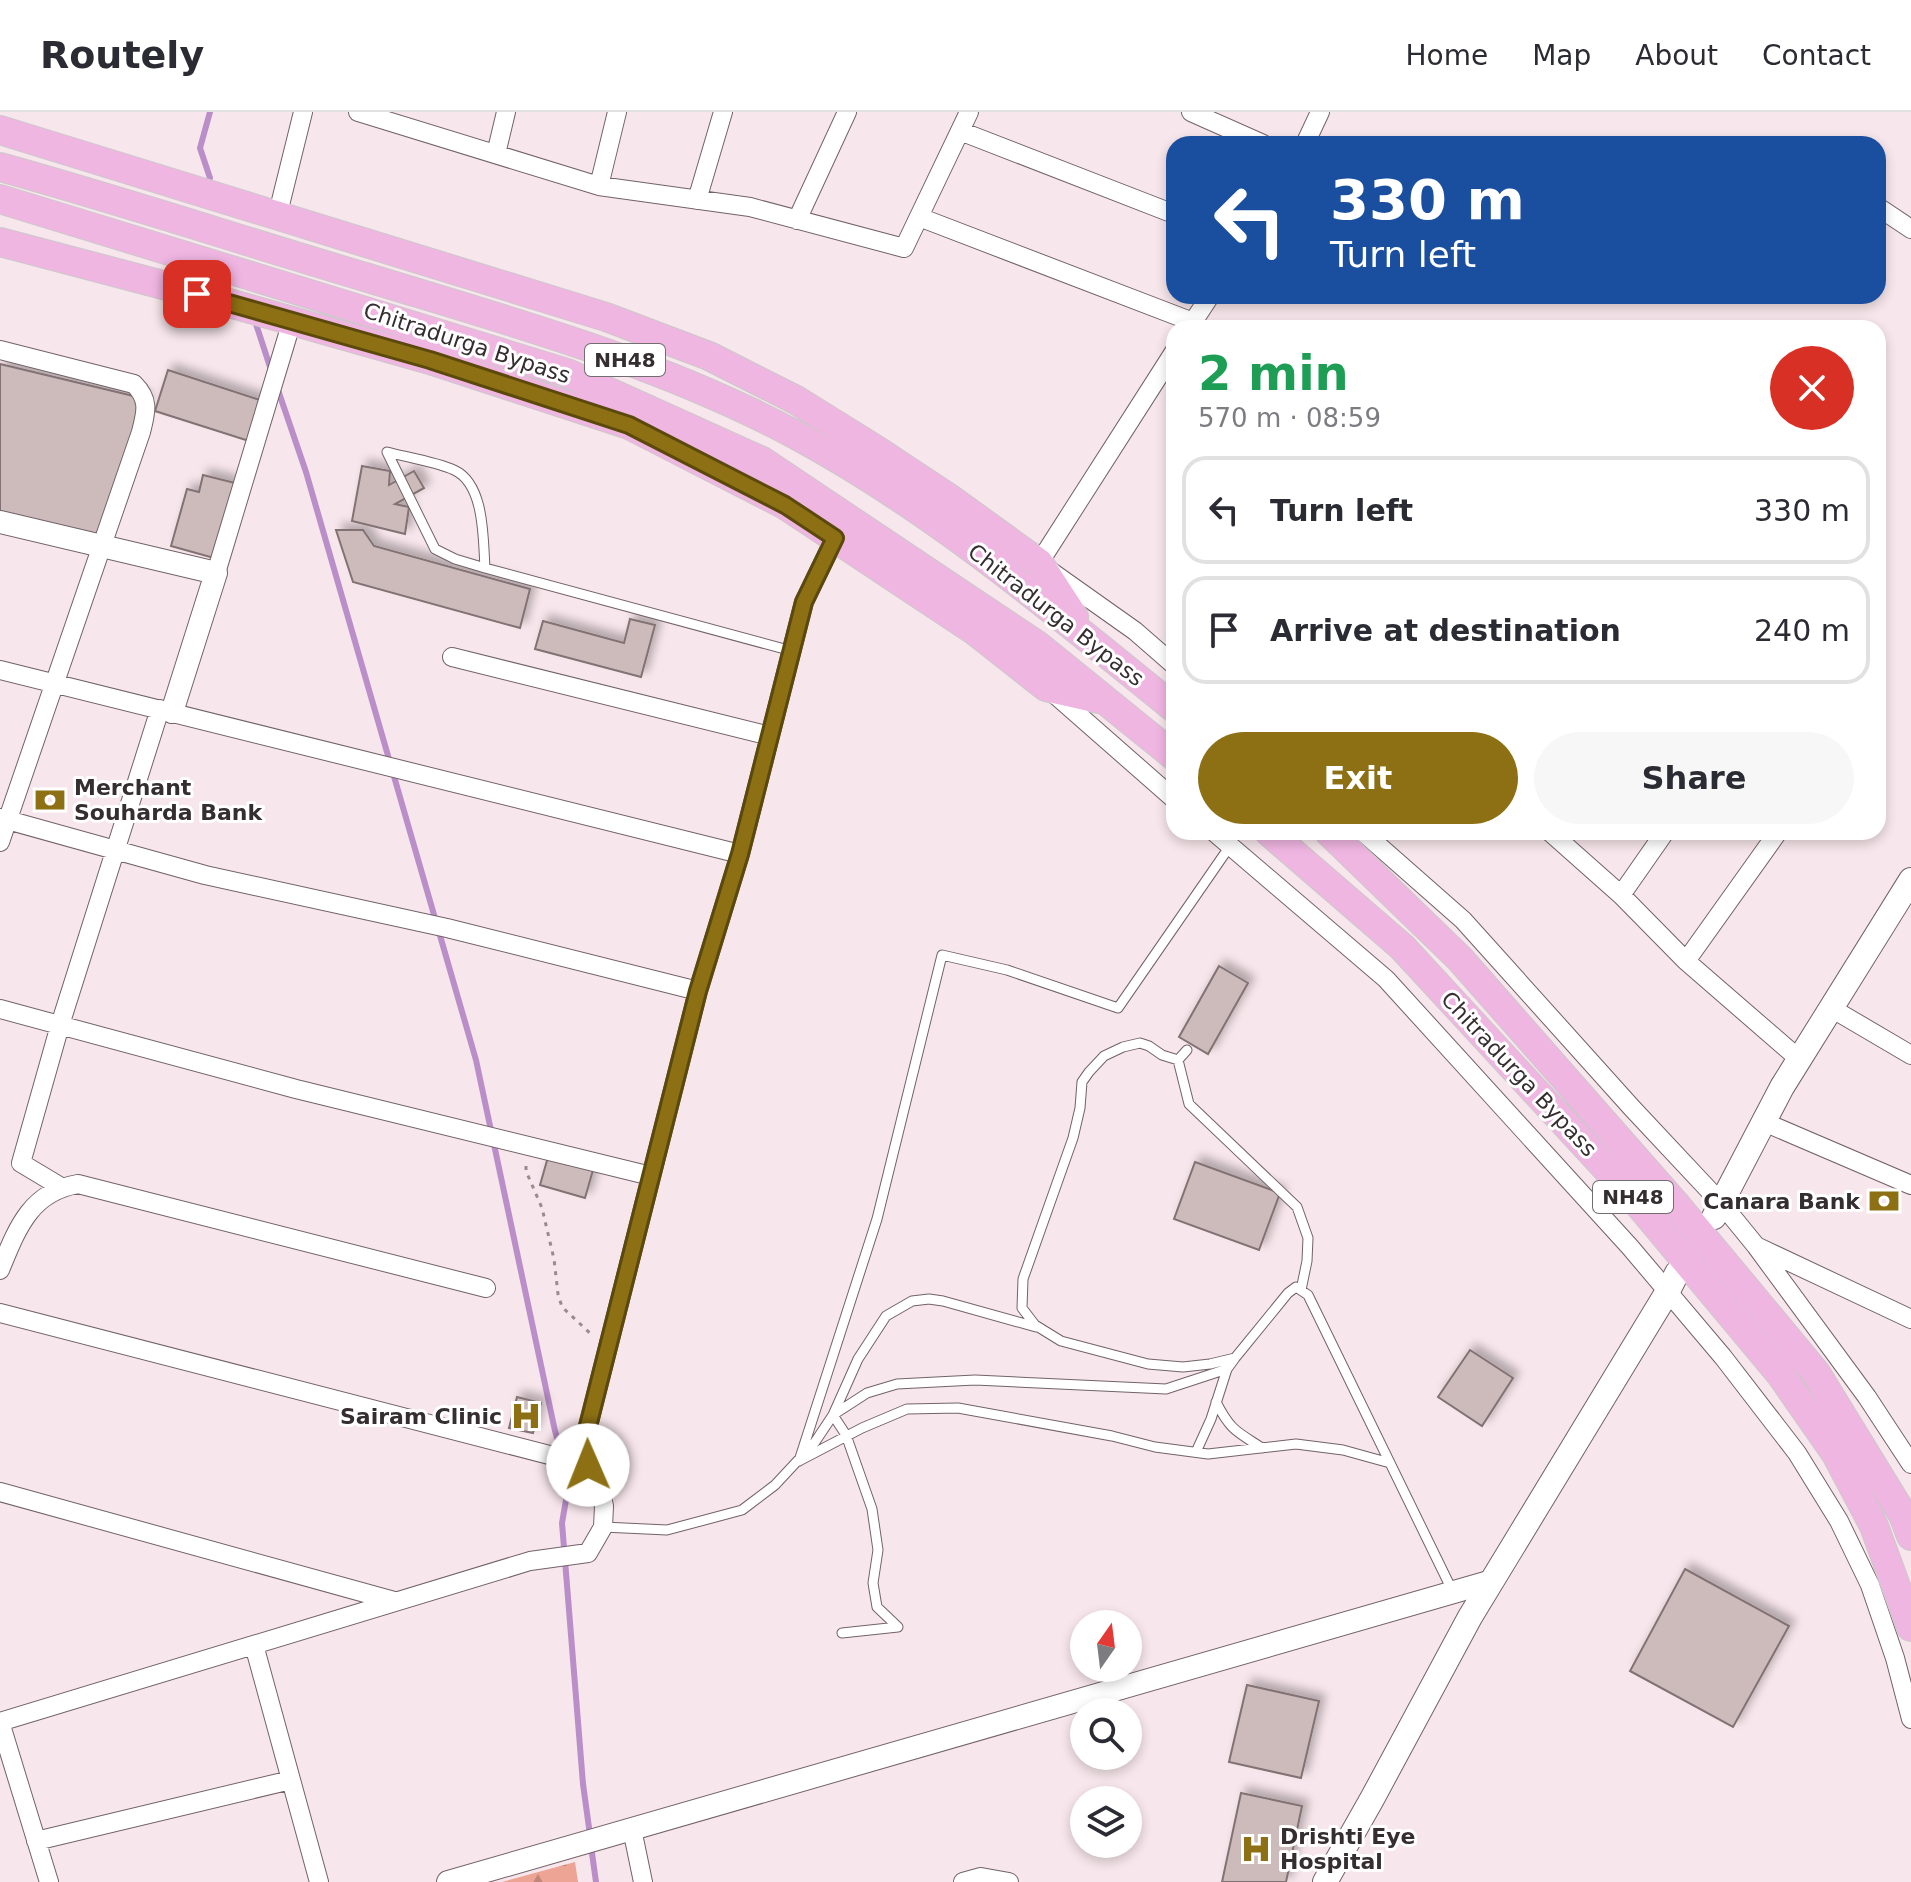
<!DOCTYPE html>
<meta charset="utf-8">
<style>
body{margin:0;font-family:"DejaVu Sans",sans-serif;background:#f7f7f7;color:#2b2b33;height:100vh;display:flex;flex-direction:column;font-size:30px;white-space:nowrap}
*{box-sizing:border-box;margin:0}
p{font-size:26px;color:#7c7c81}
.icon{flex:none;width:44px;height:44px;fill:none;stroke:currentColor;stroke-width:2;stroke-linecap:round;stroke-linejoin:round}
.map{position:relative;flex:1;overflow:hidden}
.details{position:absolute;left:1166px;top:208px;width:720px;height:520px;display:flex;flex-direction:column;background:#fff;border-radius:24px;box-shadow:0 4px 12px #0003}
.details>*{flex:none}
.hud{position:absolute;left:1166px;top:24px;width:720px;height:168px;border-radius:24px;box-shadow:0 4px 12px #0003;background:#1a4fa0;color:#fff;overflow:hidden}
.needle{width:52px;rotate:14deg}
.fabs{position:absolute;left:1070px;top:1498px;display:grid;gap:16px}
.fabs a{display:grid;place-items:center;width:72px;height:72px;border-radius:50%;background:#fff;box-shadow:0 4px 12px #0003;font-size:40px}
.pin{position:absolute;display:grid;place-items:center;width:68px;height:68px;color:#fff;margin:-34px;border-radius:16px;box-shadow:0 4px 12px #0006}
.me{position:absolute;width:88px;margin:-44px;rotate:359deg;stroke-linejoin:round;filter:drop-shadow(0 0 6px #0008)}
.turn{display:flex;align-items:center;gap:28px;height:168px;padding:0 32px;font-size:36px}
.turn .icon{width:104px;height:104px;stroke-width:2.5}
.turn b{display:block;font-size:56px;line-height:68px}
.round{display:grid;place-items:center;flex:none;width:84px;height:84px;border-radius:42px;background:#f7f7f7}
.overview{display:flex;align-items:center;justify-content:space-between;height:136px;padding:0 32px}
h1{font-size:48px;font-weight:600;line-height:60px;color:#1e9e55}
.action{display:flex;gap:16px;margin-top:auto;padding:16px 32px}
.action a{flex:1;height:92px;border-radius:48px;background:#8c7013;color:#fff;font-size:32px;font-weight:600;line-height:92px;text-align:center}
.action a+a{background:#f7f7f7;color:#2b2b33}
ul{padding:0;list-style:none}
li{display:flex;align-items:center;gap:24px;height:108px;margin:0 16px 12px;padding:0 16px;border:4px solid #e1e1e2;border-radius:24px}
li div{flex:1}
li b{display:block;font-size:30px}
li em{font-style:normal}
header{display:flex;align-items:center;gap:48px;box-sizing:border-box;height:112px;padding:0 40px;background:#fff;border-bottom:2px solid #e1e1e2}
header strong{font-size:38px}
nav{display:flex;gap:44px;margin-inline-start:auto;font-size:28px}
.map>svg:first-child{display:block}
.forest{fill:url(#forest-firs)}
.lines{fill:none;stroke-linecap:round;stroke-linejoin:round}
.stream{stroke:#ba8ec9;stroke-width:6}
.building{fill:#cdbbbc;stroke:#827273;stroke-width:2;filter:url(#shadow)}
.service-casing{stroke:#726368;stroke-width:11}
.minor-casing{stroke:#726368;stroke-width:20}
.tertiary-casing{stroke:#726368;stroke-width:24}
.secondary-casing{stroke:#726368;stroke-width:26}
.primary-casing{stroke:#cac9c9;stroke-width:30}
.path{stroke:#978b8e;stroke-width:3;stroke-dasharray:4 6;stroke-linecap:butt}
.service{stroke:#fff;stroke-width:9}
.minor{stroke:#fff;stroke-width:18}
.tertiary{stroke:#fff;stroke-width:22}
.secondary{stroke:#fff;stroke-width:24}
.primary{stroke:#f0b6e2;stroke-width:28}
.route-casing{stroke:#5b490c;stroke-width:20}
.route{stroke:#8c7013;stroke-width:14}
.labels{text-anchor:middle;dominant-baseline:central;stroke-width:6;stroke-linejoin:round;paint-order:stroke}
.shield{fill:#fff;stroke:#726d6e;stroke-width:2}
.shield-label{font-size:20px;font-weight:bold;fill:#352e30}
.street-label{font-size:22px;fill:#352e30;stroke:#fff}
.poi-label{font-size:22px;font-weight:bold;fill:#352e30;stroke:#fff;text-anchor:start}
</style>
<header>
<strong>Routely</strong>
<nav><a>Home</a><a>Map</a><a>About</a><a>Contact</a></nav>
</header>
<div class="map">
<svg width="1911" height="1770" viewBox="0 0 1911 1770">
<defs>
<pattern id="forest-firs" width="22" height="20" patternUnits="userSpaceOnUse" patternTransform="scale(2)"><rect width="22" height="20" fill="#eda494"/><path d="M5 1l3.5 6h-7zM16 11l3.5 6h-7z" fill="#c18679"/></pattern>
<filter id="shadow"><feDropShadow dx="6" dy="-6" stdDeviation="4" flood-color="#0004"/></filter>
</defs>
<rect width="100%" height="100%" fill="#f7e6eb"/>
<path class="forest" d="M575 1750 578 1770H502Z"/>
<g class="lines">
<path class="stream" d="M210 66 200 36 210 0
M255 209 272 261
M277 275 306 360 476 948 555 1319 562 1342
M566 1352 570 1365 562 1411 583 1672 590 1723
M591 1734 596 1770"/>
</g>
<path class="building" d="M0 252 146 287 99 425 0 402Z
M168 258 263 289 249 329 155 299Z
M362 354 390 359 389 373 414 359 424 376 395 392 409 395 405 422 352 409Z
M203 363 235 371 214 446 171 434 187 377 199 380Z
M336 418H363L374 434 530 477 520 516 353 470Z
M630 507 655 513 641 565 535 537 543 509 624 531Z
M1219 854 1248 871 1208 942 1179 925Z
M548 1045 593 1058 585 1086 540 1073Z
M1195 1050 1280 1081 1259 1138 1174 1107Z
M1470 1238 1513 1266 1482 1314 1438 1285Z
M517 1285 541 1291 533 1321 509 1316Z
M1685 1457 1789 1514 1733 1615 1630 1559Z
M1247 1573 1319 1589 1301 1666 1229 1650Z
M1241 1681 1302 1694 1286 1770H1222Z"/>
<g class="lines">
<g class="service-casing">
<path id="service" d="M485 456 455 447 435 437 387 340C406 345 437 350 454 358 485 372 483 427 485 456L792 539
M1187 938 1178 948 1162 943 1149 934 1140 931 1123 935 1104 944 1089 960 1082 970 1080 996 1073 1026 1023 1167 1022 1196 1035 1213 1061 1229 1148 1252 1183 1255 1210 1252 1235 1246 1288 1181 1296 1175 1308 1183 1453 1480
M1178 948 1189 992 1297 1095 1308 1126 1307 1149 1301 1178
M1216 1290C1231 1319 1236 1319 1262 1336
M1196 1340 1211 1307 1227 1257
M799 1349 877 1107 942 843 1007 858 1118 896 1230 734
M799 1349 862 1316 907 1297 958 1296 1112 1324 1155 1335 1208 1342 1296 1332 1343 1338 1390 1351
M603 1415 667 1418 742 1398 775 1373 815 1330 833 1303 858 1247 886 1204 912 1189 929 1187 943 1189 1036 1215
M842 1521 898 1515 877 1495 873 1471 878 1438 872 1397 846 1323 833 1303 867 1281 897 1272 975 1268 1166 1277 1227 1257 1235 1246"/>
</g>
<g class="minor-casing">
<path id="minor" d="M358 0 599 74 750 95 904 136 969 0
M1191 0 1263 32
M960 19 1174 102
M1305 32 1320 0
M496 42 506 0
M599 74 617 0
M697 88 723 0
M1878 95 1911 117
M277 105 303 0
M919 105 1193 210
M797 108 847 0
M1189 216 1210 184
M0 238 134 272C150 288 146 300 141 320L0 730
M1174 240 1039 451 1135 519 1174 553
M216 461 292 209
M452 545 770 624
M0 558 740 742
M1051 579 1174 687
M0 706 205 763 447 816 698 879
M1214 720 1386 867 1630 1135 1723 1245 1797 1341 1839 1409 1870 1473 1895 1546 1911 1607
M1363 720 1463 808 1632 996 1721 1091 1756 1134 1867 1285 1911 1352
M1550 720 1621 783 1686 849 1799 947
M1621 783 1665 720
M1686 849 1778 720
M1831 896 1911 943
M0 897 296 977 651 1064
M1764 1010 1911 1073
M61 1075 21 1051 60 913 160 597
M1758 1135 1911 1207
M0 1158C17 1117 30 1080 78 1072L486 1176
M0 1201 588 1353
M0 1380 394 1489
M254 1533 319 1770
M632 1717 643 1770
M36 1729 291 1668
M49 1770 0 1610 530 1449 588 1441 603 1415 604 1394 599 1371 588 1353 585 1326 698 879 740 742 804 490 835 426
M963 1770 981 1765 1009 1770"/>
</g>
<g class="tertiary-casing">
<path id="tertiary" d="M0 410 216 461 172 600
M448 1770 1492 1469"/>
</g>
<g class="secondary-casing">
<path id="secondary" d="M1714 1105 1782 975 1911 768
M1325 1770 1372 1687 1470 1505 1668 1179 1677 1161"/>
</g>
<g class="primary-casing">
<path id="primary" d="M0 18 606 205 709 244 796 288 878 339 949 386 1039 451 1074 505
M0 55C123 89 243 129 365 165 512 210 660 250 796 323 933 397 1053 498 1174 596
M0 87 567 261 762 349 1037 533 1174 644
M0 130 197 182 430 248 629 313 785 393 975 519 1046 575 1099 587
M1269 720 1402 835 1631 1083 1781 1263 1836 1342 1874 1414 1911 1515
M1329 720 1460 847 1678 1095 1816 1261 1903 1403 1911 1424"/>
</g>
<path class="path" d="M526 1054V1059L542 1096 554 1147 558 1182 562 1195 592 1223"/>
<use href="#service" class="service"/>
<use href="#minor" class="minor"/>
<use href="#tertiary" class="tertiary"/>
<use href="#secondary" class="secondary"/>
<use href="#primary" class="primary"/>
</g>
<g class="lines">
<g class="route-casing">
<path id="route" d="M197 182 430 248 629 313 785 393 835 426 804 490 740 742 698 879 585 1326 588 1353"/>
</g>
<use href="#route" class="route"/>
</g>
<defs>
<g id="bank-bare" transform="scale(2.4)"><path d="M-6-4H6V4H-6ZM0-2.3a2.3 2.3 0 1 0 0 4.6a2.3 2.3 0 1 0 0-4.6Z" fill="#8c7013" stroke="#fff" stroke-width="2.5" paint-order="stroke"/></g>
<g id="hospital-bare" transform="scale(2.4)"><path d="M-5-5h3v3.5h4V-5h3V5h-3V1.5h-4V5h-3Z" fill="#8c7013" stroke="#fff" stroke-width="2.5" paint-order="stroke"/></g>
</defs>
<g fill-rule="evenodd">
<use href="#bank-bare" x="50" y="688"/>
<use href="#bank-bare" x="1884" y="1089"/>
<use href="#hospital-bare" x="526" y="1304"/>
<use href="#hospital-bare" x="1256" y="1737"/>
</g>
<g class="labels">
<g class="shield">
<rect x="585" y="232" width="80" height="32" rx="6"/>
<rect x="1593" y="1069" width="80" height="32" rx="6"/>
</g>
<g class="shield-label">
<text x="625" y="248">NH48</text>
<text x="1633" y="1085">NH48</text>
</g>
<g class="street-label">
<text transform="translate(467 231) rotate(18)">Chitradurga Bypass</text>
<text transform="translate(1056 503) rotate(38)">Chitradurga Bypass</text>
<text transform="translate(1519 962) rotate(47)">Chitradurga Bypass</text>
</g>
<g class="poi-label">
<text x="74" y="675">Merchant<tspan x="74" dy="25">Souharda Bank</tspan></text>
<text x="1860" y="1089" text-anchor="end">Canara Bank</text>
<text x="502" y="1304" text-anchor="end">Sairam Clinic</text>
<text x="1280" y="1724">Drishti Eye<tspan x="1280" dy="25">Hospital</tspan></text>
</g>
</g>
</svg>
<div class="fabs">
<a><svg class="needle" viewBox="-14 -14 28 28"><path d="M0-13l5 13h-10z" fill="#e53935"/><path d="M0 13l5-13h-10z" fill="#7c7c81"/></svg></a>
<a><svg class="icon" aria-label="search" viewBox="0 0 24 24"><circle cx="10" cy="10" r="6"/><path d="M15 15l6 6"/></svg></a>
<a><svg class="icon" aria-label="layers" viewBox="0 0 24 24"><path d="M12 4l9 5-9 5-9-5zM3 14l9 5 9-5"/></svg></a>
</div>
<div class="pin" style="left:197px;top:182px;background:#d93025"><svg class="icon" aria-label="arrive" viewBox="0 0 24 24"><path d="M6 21V4h12l-3 4 3 4H6"/></svg></div>
<svg class="me" style="left:588px;top:1353px" viewBox="-20 -20 40 40"><circle r="19" fill="#fff"/><path d="M0-13L10 11 0 6-10 11z" fill="#8c7013"/></svg>
<div class="hud">
<div class="turn"><svg class="icon" aria-label="left" viewBox="0 0 24 24"><path d="M17 20v-9H6M10 6l-5 5 5 5"/></svg><div><b>330 m</b>Turn left</div></div>
</div>
<section class="details">
<div class="overview"><div><h1>2 min</h1><p>570 m · 08:59</p></div><a class="round" style="background:#d93025;color:#fff"><svg class="icon" aria-label="close" viewBox="0 0 24 24"><path d="M6 6l12 12M18 6L6 18"/></svg></a></div>
<ul>
<li><svg class="icon" aria-label="left" viewBox="0 0 24 24"><path d="M17 20v-9H6M10 6l-5 5 5 5"/></svg><div><b>Turn left</b></div><em>330 m</em></li>
<li><svg class="icon" aria-label="arrive" viewBox="0 0 24 24"><path d="M6 21V4h12l-3 4 3 4H6"/></svg><div><b>Arrive at destination</b></div><em>240 m</em></li>
</ul>
<div class="action"><a>Exit</a><a>Share</a></div>
</section>
</div>
